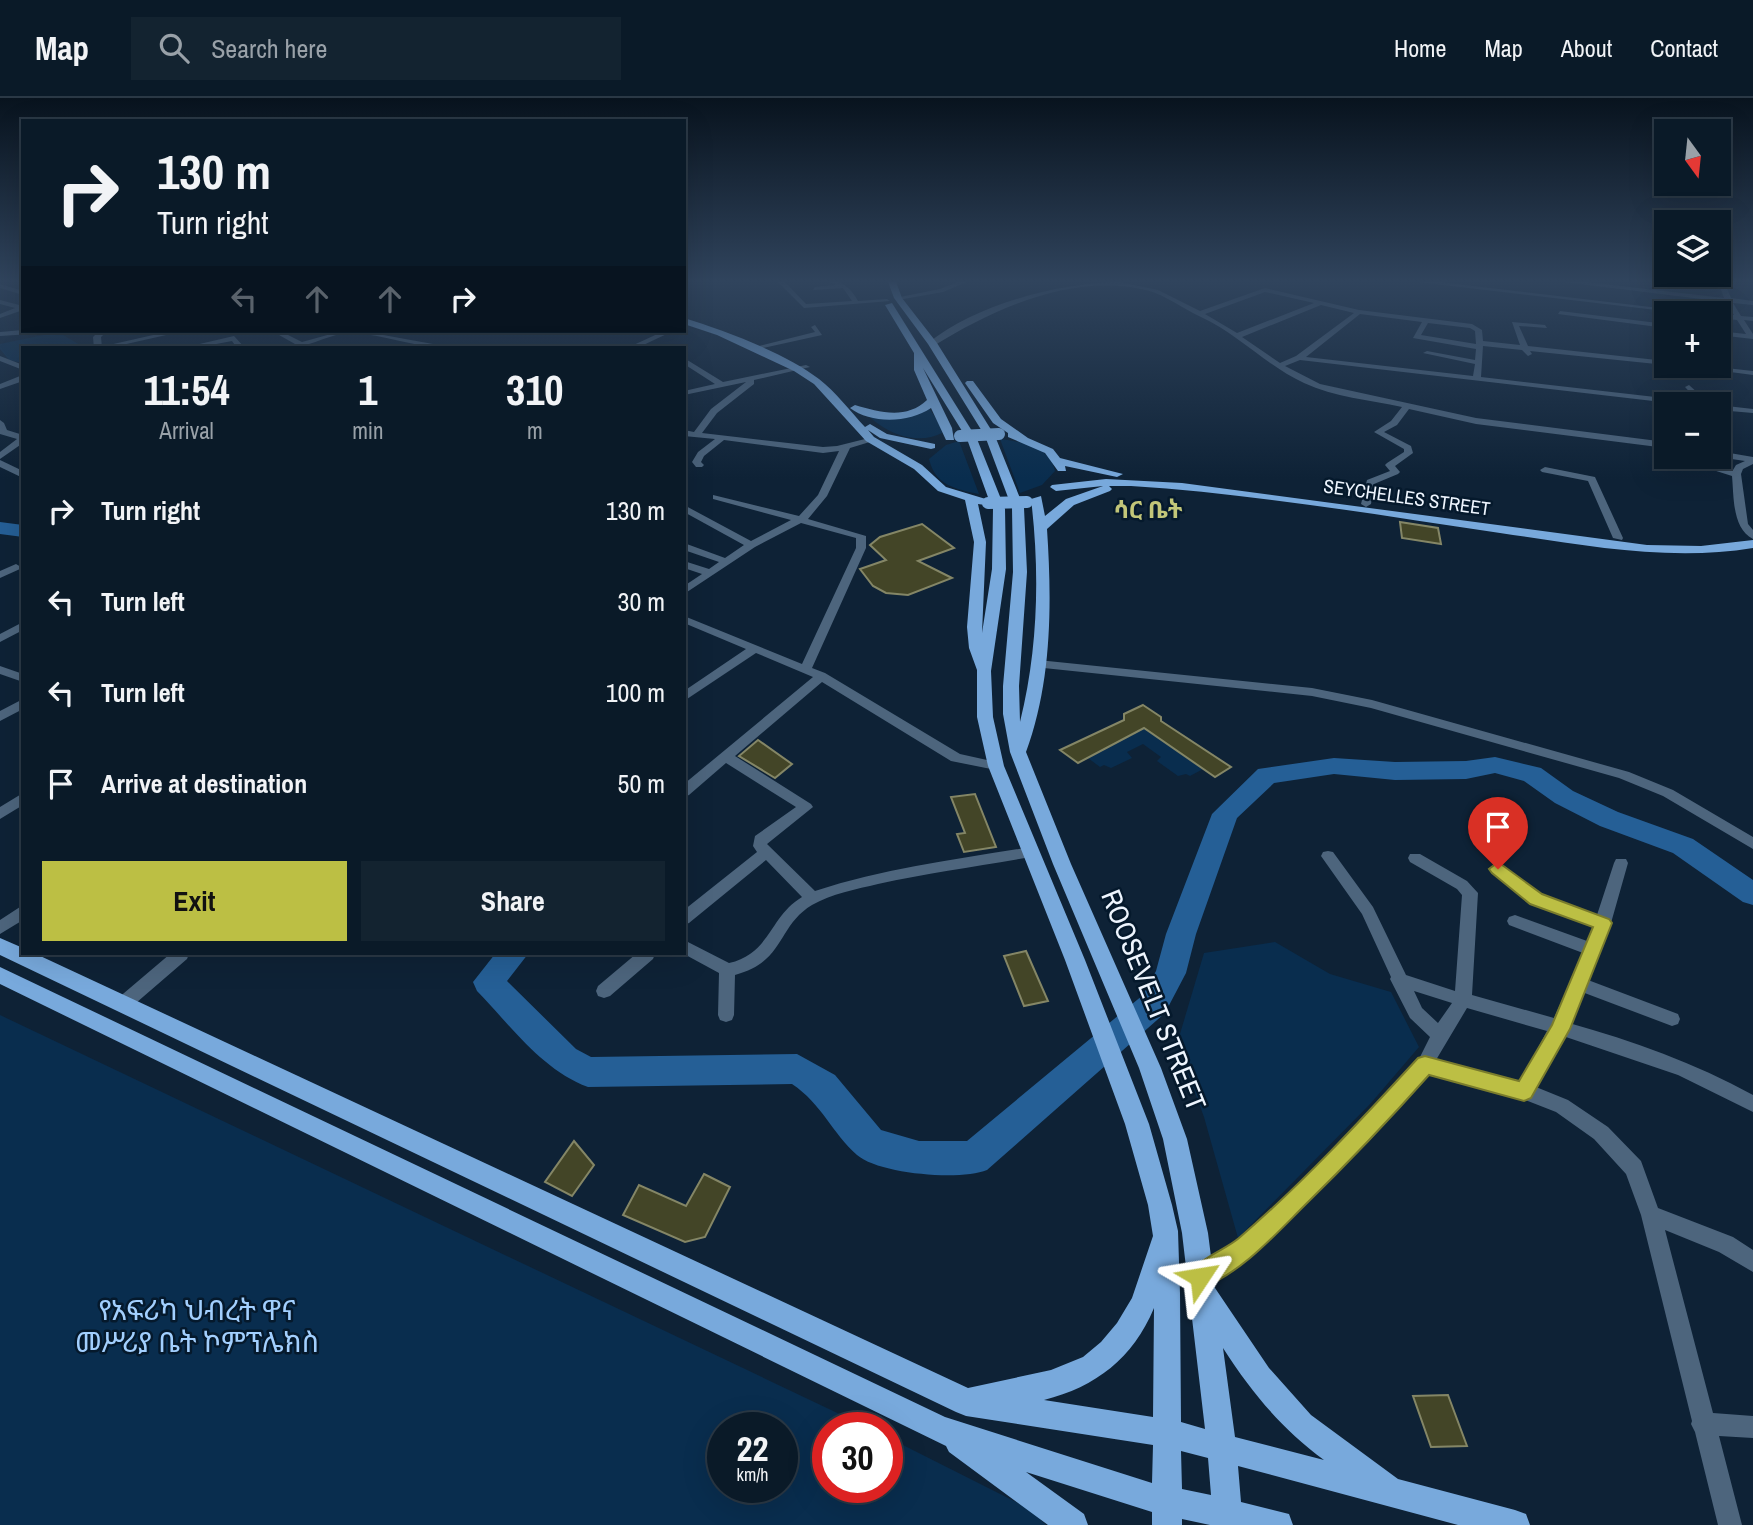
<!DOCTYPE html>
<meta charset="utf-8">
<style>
body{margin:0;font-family:"Archivo Narrow","Noto Sans Ethiopic",sans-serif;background:#132330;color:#f1f3f6;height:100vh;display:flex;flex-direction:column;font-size:26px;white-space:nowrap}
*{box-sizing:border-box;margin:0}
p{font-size:23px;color:#99a1a8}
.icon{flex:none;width:38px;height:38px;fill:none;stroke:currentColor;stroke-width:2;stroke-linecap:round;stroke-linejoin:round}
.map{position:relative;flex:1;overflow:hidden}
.sheet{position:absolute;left:21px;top:248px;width:665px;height:609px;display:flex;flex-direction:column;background:#0a1a28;border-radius:0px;box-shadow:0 7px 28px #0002,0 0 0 2px #2a3845}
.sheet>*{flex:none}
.guide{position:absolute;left:21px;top:21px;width:665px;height:214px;border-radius:0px;box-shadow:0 7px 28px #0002,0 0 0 2px #2a3845;background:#0a1a28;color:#f1f3f6;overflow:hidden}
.needle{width:46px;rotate:165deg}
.tools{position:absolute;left:1654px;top:21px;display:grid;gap:14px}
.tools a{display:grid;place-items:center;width:77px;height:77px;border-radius:0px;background:#0a1a28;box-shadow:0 7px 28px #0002,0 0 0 2px #2a3845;font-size:35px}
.speed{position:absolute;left:707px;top:1314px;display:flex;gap:14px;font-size:35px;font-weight:700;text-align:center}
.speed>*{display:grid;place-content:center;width:91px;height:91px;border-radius:50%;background:#0a1a28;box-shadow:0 7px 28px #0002,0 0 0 2px #2a3845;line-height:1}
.speed small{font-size:18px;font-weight:400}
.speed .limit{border:10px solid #d22;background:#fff;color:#111}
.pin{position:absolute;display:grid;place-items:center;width:60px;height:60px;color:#fff;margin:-72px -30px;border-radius:50% 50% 50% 0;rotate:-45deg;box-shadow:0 0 7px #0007}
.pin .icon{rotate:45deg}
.me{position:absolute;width:77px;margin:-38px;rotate:57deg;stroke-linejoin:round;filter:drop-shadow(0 0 5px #0008)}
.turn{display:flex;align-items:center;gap:24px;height:147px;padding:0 21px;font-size:32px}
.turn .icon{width:91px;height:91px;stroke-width:2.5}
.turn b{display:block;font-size:49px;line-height:60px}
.lanes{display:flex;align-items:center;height:66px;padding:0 21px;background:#0003;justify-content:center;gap:35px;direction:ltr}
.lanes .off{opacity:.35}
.eta{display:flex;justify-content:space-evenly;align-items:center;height:119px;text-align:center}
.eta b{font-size:42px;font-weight:700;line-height:49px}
.primary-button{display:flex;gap:14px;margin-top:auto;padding:14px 21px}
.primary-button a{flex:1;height:80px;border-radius:0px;background:#bcbf44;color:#111;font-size:28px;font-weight:700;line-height:80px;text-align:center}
.primary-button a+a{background:#132330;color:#f1f3f6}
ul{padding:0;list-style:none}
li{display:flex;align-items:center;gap:21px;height:91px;padding:0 21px}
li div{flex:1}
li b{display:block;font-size:26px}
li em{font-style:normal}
header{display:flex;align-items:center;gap:42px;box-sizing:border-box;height:98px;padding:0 35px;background:#0a1a28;border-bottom:2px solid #2a3845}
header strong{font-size:33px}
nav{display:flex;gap:38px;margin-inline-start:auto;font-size:24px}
.search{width:490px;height:63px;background:#132330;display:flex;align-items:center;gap:18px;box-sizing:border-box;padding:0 24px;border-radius:0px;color:#99a1a8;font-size:26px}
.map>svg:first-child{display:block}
.green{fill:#092d4e;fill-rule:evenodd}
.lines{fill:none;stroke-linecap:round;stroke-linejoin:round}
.river{fill:#255f96;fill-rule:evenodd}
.building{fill:#434527;stroke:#848666;stroke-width:2}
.minor{fill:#4d657d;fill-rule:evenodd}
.major{fill:#78a9dc;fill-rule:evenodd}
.major-bridge{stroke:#78a9dc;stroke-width:12}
.route{fill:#bcbf44;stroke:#7a7c2c;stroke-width:2}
.labels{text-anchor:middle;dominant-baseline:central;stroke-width:5;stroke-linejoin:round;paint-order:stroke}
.far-street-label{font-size:19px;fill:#eef5fe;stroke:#05192c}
.far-district-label{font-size:24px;font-weight:bold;fill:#c2c679;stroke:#05192c}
.near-street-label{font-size:28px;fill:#eef5fe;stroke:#05192c}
.near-park-label{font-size:28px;fill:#a2cffe;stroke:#05192c}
</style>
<header>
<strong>Map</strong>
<div class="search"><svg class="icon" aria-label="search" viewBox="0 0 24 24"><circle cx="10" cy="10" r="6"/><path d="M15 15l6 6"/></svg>Search here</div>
<nav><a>Home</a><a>Map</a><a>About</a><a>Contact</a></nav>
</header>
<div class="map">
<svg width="1753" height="1427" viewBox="0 0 1753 1427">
<rect width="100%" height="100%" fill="#0e2236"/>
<path class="green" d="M58 234 85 250H23V265L9 262 0 251V246Z
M929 310 941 328 942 335C917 348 885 335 868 317L879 319Z
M1000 341C1022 344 1050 348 1055 373L1042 387 1020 395Z
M959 343 979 396C955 391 935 387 929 361L946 347Z
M1144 630 1203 671 1190 678 1186 676 1178 678 1157 663 1161 659 1143 646 1127 654 1132 660 1111 670 1104 667 1100 669 1088 660Z
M1275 844 1330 876 1391 894 1419 949 1371 1005 1238 1140 1204 1019 1177 946 1204 855Z
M0 917 869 1330H828V1390H887V1339L1030 1411 1046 1427H0ZM723 1330H782V1390H723Z"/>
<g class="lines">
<path class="river" d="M0 424 23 427V439L0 436Z
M1495 659 1541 670 1573 693 1618 714 1693 741 1753 782V807L1743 804 1673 755 1600 728 1555 705 1524 683 1495 675 1466 681 1395 682 1334 676 1274 685 1237 720 1196 836 1186 875 1165 915 987 1072C960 1083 879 1076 857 1057 832 1035 822 1006 792 986L588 989C542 972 511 928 477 893L473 884 495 856H528L507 883 576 951 591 959 797 956 835 977 881 1032 919 1043H967L1143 897 1156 873 1166 836 1212 716 1258 671 1334 660 1395 664 1466 663Z"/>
</g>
<path class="building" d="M1400 424 1438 430 1441 446 1402 440Z
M922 426 954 450 918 463 952 480 908 497 886 495 873 488 860 471 886 462 870 447 880 439Z
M1143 607 1161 619V623L1231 669 1215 679 1144 630 1078 665 1060 652 1124 622V616Z
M758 642 792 666 775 680 739 658Z
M975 696 996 749 964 754 957 736 965 735 951 699Z
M1026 853 1048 903 1024 908 1004 858Z
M574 1043 594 1067 572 1098 545 1084Z
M704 1076 730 1089 705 1139 685 1144 623 1117 639 1087 686 1108Z
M1448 1297 1467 1348 1431 1349 1413 1298Z"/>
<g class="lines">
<path class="minor" d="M684 181H688L684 184Z
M775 181H782L806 206 852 203 843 190 813 192 815 189 836 187 822 181C840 181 850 188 858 203L887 201 890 203 804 210Z
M965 181H974L943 194 898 202 895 200 940 191Z
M1392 181H1414L1701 215H1682Z
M1539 181H1561L1724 200 1717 181H1723L1731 200 1753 203V207L1733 205 1741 218 1753 219V223L1744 222 1753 236V241L1718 237V233L1746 236 1737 222 1718 220V216L1734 217 1726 204Z
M1119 184 1158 192 1200 213 1265 190 1359 212 1472 226 1482 232 1483 243 1520 247 1512 224 1545 227 1547 230 1519 228 1528 248 1666 263V267L1530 253 1532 256 1528 258 1522 252 1483 248 1481 279 1699 304 1685 289 1689 287 1710 306H1679L1300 262 1285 268 1320 286 1476 320 1666 344V350L1476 326 1409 311 1397 327 1384 334 1411 348 1413 355 1395 368 1400 374 1398 376 1374 386 1371 406 1366 409 1361 406 1367 382 1390 373 1385 367 1387 365 1404 354V351L1374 334 1391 323 1402 309C1370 302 1334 299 1304 285 1267 268 1238 236 1201 219 1185 212 1166 197 1146 192 1072 175 996 210 935 247L928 245C977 206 1058 185 1119 184ZM1265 194 1314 205 1237 235 1205 216ZM1321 207 1354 215 1296 258 1280 265 1242 239ZM1360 216 1422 224 1413 240 1476 251 1475 262 1427 253 1423 255 1475 266 1473 278 1306 259ZM1428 225 1470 230 1475 233 1476 246 1421 237Z
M0 186 23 193V197L0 190Z
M0 202 23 208V212L0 220V216L15 210 0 206Z
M1560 213 1666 226V230L1558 216Z
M815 227 822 237 763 250 759 248 815 234 811 229Z
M23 232V233H51L47 235 0 238V234Z
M99 233H107L101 239 102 250H94L93 239Z
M171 233H184L113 249 109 247Z
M272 233H280L302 244 342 233H361L455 250C420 252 386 236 351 235 330 235 309 250 287 250L295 246Z
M664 233H673L637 250H627Z
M234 238 245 250H237L232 243 195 250 191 248Z
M0 258 23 267V272L0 263Z
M684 260 723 284 806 267 810 269 754 282V286L717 315 702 335 823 349 837 348 873 339V343L850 350 827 398 808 421 866 438V450L812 570 825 575 960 656 996 664 1003 668 996 672 951 663 822 584 735 658 811 706 813 709 767 746 815 793C886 770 958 761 1031 749L1036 750 1038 754 1036 758 1031 759C980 768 929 775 878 786 857 791 831 796 812 807 777 828 785 864 735 877L734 917 732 922 726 924 720 922 718 917 719 875 684 856V842L729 865C771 855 769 819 802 799L766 762 689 825 684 827V812L757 754 753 748 755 738 796 709 726 665 689 697 684 699V686L813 579 756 555 684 603V593L746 551 684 525V518L802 566 856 450V440L801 425 755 449 684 496V488L702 476 684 470V463L709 471 719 464 684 452V445L725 460 744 447 684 414V407L751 443 791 422 713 401V397L799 418 818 397 839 353 823 355 724 342 704 358 701 364 704 367 702 369H696L692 364 698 354 715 341 684 338V332L694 334 711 311 746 284 684 297V293L715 286 684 266Z
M1685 268H1708L1753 273V277Z
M20 278H23V283L0 291V286Z
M1718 307 1753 311V315L1718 312Z
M0 322 4 325 7 332 23 337V345L0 361V354L17 341 0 336Z
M1718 353 1753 359V366L1743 371 1741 376 1748 426 1753 432V441C1732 430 1734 399 1732 378L1672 359H1685L1733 372 1736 367 1745 363 1718 359Z
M0 362 23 373V380L0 369Z
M1545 369 1595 379 1623 440 1622 442 1613 440 1588 383 1542 374 1540 372Z
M16 466 21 469 20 471 0 480V473Z
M23 524V532L0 544V536Z
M1038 562 1312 590 1372 602 1629 674 1673 692 1753 739V751L1663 698 1619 680 1371 610 1312 598 1034 569 1032 566Z
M0 568 23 576V584L0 576Z
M23 601V611L0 623V613Z
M23 695V707L0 721V709Z
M1328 753 1333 754 1373 809 1406 877 1455 893 1462 797 1457 791 1410 764 1408 760 1410 756H1420L1467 783 1478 795 1472 897 1554 920 1583 855 1509 827 1507 823 1509 819 1515 817 1587 843 1593 828 1531 805 1491 771 1493 767H1503L1541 797 1597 817 1614 765 1616 761H1626L1628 765 1611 825 1588 882 1678 916 1680 921 1678 926 1672 928 1582 894 1569 925C1633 943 1695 965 1753 997V1014L1678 977 1563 938 1536 989 1568 1002 1608 1029 1641 1063 1658 1110 1733 1139 1753 1152V1174L1719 1154 1665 1132 1713 1315 1753 1318V1340L1719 1338 1742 1427H1718L1695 1334 1691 1326 1692 1323 1641 1117 1626 1076 1594 1041 1556 1014 1523 1001 1428 976 1371 1041 1252 1157 1208 1186 1201 1189 1194 1186 1191 1179 1194 1172 1238 1143 1357 1029 1419 961 1430 939 1410 920 1390 881 1391 879 1362 816 1321 758 1323 754ZM1414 893 1452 905 1438 925 1422 910ZM1467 910 1547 933 1520 984 1436 962Z
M23 807V822L0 836V822Z
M170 856H189L187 861 129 911 123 913 117 911 115 906 117 901Z
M636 856H655L653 861 610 898 604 900 598 898 596 893 598 888Z"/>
<path class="major" d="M887 181H895L902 200 937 245 995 338 1024 410 1027 474 1019 588 1020 624C1038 552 1040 475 1031 401L1041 398 1045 418 1066 401 1103 388 1056 393 1050 389 1052 387 1106 381 1182 385 1647 447 1701 448 1753 442V450C1668 464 1584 447 1500 435 1378 417 1255 396 1131 388H1109L1112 391 1110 393 1074 407 1047 431C1052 505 1052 584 1026 654L1071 766 1161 970 1187 1041 1208 1135 1215 1190 1269 1270 1311 1317 1398 1381 1515 1412 1526 1416 1530 1427H1458L1238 1368 1241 1404 1289 1416 1293 1427H1210L1182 1421V1427H1152V1414L1026 1374 1084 1416 1088 1427H1048L949 1354 946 1348 0 886V869L945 1319 1152 1385 1153 1347 966 1318 956 1314 0 857V840L23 850V856H36L968 1290 1051 1272 1083 1259 1101 1244 1117 1225 1132 1200 1153 1138 1148 1107 1125 1026 1065 862 988 668 977 619V572L969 550 967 529 974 444 965 402 938 393 914 371 866 343 814 286 794 273 717 237 684 226V220C724 232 787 256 819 281 836 294 850 313 865 329L870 326 887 336 935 346V350L931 351 880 340 868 332 874 339 922 367 946 389 989 402 967 341 923 270 952 330 954 342H946L931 310C909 325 871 326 850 310L855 307C879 314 906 322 927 302L914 272V255L885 207 892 205 977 341 1005 411 1006 471 991 573 993 619 1004 668 1085 862 1149 1026 1172 1107 1178 1133 1180 1195 1181 1324 1205 1331 1182 1135 1163 1041 1139 970 1053 766 1010 654 1003 616V588L1013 474 1012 410 985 338 928 246 894 200ZM978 406 992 408 993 411 992 471 982 535 986 444ZM1154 1210 1153 1319 1044 1302C1096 1289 1133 1260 1154 1210ZM1223 1250C1252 1295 1280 1329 1324 1362L1235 1339ZM1181 1353 1208 1360 1211 1397 1182 1391Z
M967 283H973L1001 321 1028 340 1053 351 1060 360 1123 376 1117 379 1065 368 1066 373H1058L1045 355 1008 339V335L993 325 965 285Z"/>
<path class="major-bridge" d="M960 338 999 336
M988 405 1027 404"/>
</g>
<linearGradient id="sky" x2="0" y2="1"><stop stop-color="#08131e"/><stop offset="0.48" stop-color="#30445d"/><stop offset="1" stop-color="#30445d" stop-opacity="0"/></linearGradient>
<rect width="1753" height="381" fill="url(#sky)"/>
<path class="route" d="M1498 764 1542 796 1609 821 1612 825 1570 931 1531 1000 1524 1003 1429 977C1389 1022 1348 1065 1304 1108 1273 1139 1242 1174 1200 1191L1192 1187 1189 1179C1197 1160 1224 1153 1239 1140 1303 1085 1361 1022 1418 960L1425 958 1519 983 1552 927 1593 829 1530 806 1492 775 1489 771Z"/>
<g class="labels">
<g class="far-street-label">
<text transform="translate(1407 399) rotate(8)">SEYCHELLES STREET</text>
</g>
<g class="far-district-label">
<text x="1148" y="411">ሳር ቤት</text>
</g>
<g class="near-street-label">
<text transform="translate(1154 902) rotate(68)">ROOSEVELT STREET</text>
</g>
<g class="near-park-label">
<text x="197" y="1212">የአፍሪካ ህብረት ዋና<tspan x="197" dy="32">መሥሪያ ቤት ኮምፕሌክስ</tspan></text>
</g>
</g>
</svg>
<div class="tools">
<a><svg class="needle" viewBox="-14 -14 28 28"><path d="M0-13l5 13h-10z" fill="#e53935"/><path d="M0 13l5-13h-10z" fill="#99a1a8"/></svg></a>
<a><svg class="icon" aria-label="layers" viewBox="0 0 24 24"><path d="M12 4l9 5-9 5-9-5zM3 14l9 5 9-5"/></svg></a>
<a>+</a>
<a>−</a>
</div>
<div class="speed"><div>22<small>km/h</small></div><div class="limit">30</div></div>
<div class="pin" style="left:1498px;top:771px;background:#d93025"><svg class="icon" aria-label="arrive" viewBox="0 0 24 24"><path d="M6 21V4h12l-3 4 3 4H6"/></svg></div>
<svg class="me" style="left:1200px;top:1179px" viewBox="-20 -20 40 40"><path d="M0-17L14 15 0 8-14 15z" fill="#bcbf44" stroke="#fff" stroke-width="4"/></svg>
<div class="guide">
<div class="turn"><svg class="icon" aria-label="right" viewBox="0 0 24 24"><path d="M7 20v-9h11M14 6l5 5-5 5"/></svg><div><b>130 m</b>Turn right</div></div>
<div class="lanes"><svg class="icon off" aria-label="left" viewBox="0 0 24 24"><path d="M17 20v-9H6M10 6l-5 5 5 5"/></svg><svg class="icon off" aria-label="ahead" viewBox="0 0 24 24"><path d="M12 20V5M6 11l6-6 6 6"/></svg><svg class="icon off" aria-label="ahead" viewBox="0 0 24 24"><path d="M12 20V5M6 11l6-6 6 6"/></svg><svg class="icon" aria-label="right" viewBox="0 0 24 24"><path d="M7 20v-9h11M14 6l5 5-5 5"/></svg></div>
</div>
<section class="sheet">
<div class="eta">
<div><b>11:54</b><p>Arrival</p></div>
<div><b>1</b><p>min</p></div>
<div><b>310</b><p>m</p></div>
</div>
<ul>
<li><svg class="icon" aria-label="right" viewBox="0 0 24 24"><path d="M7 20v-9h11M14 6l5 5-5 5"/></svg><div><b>Turn right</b></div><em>130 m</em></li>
<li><svg class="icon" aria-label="left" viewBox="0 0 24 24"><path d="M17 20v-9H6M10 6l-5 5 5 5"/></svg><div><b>Turn left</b></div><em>30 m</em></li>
<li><svg class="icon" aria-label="left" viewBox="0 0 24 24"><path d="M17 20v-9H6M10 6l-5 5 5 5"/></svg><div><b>Turn left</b></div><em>100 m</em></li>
<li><svg class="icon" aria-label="arrive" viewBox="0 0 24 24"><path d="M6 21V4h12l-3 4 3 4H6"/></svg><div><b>Arrive at destination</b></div><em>50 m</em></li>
</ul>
<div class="primary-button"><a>Exit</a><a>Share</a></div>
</section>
</div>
